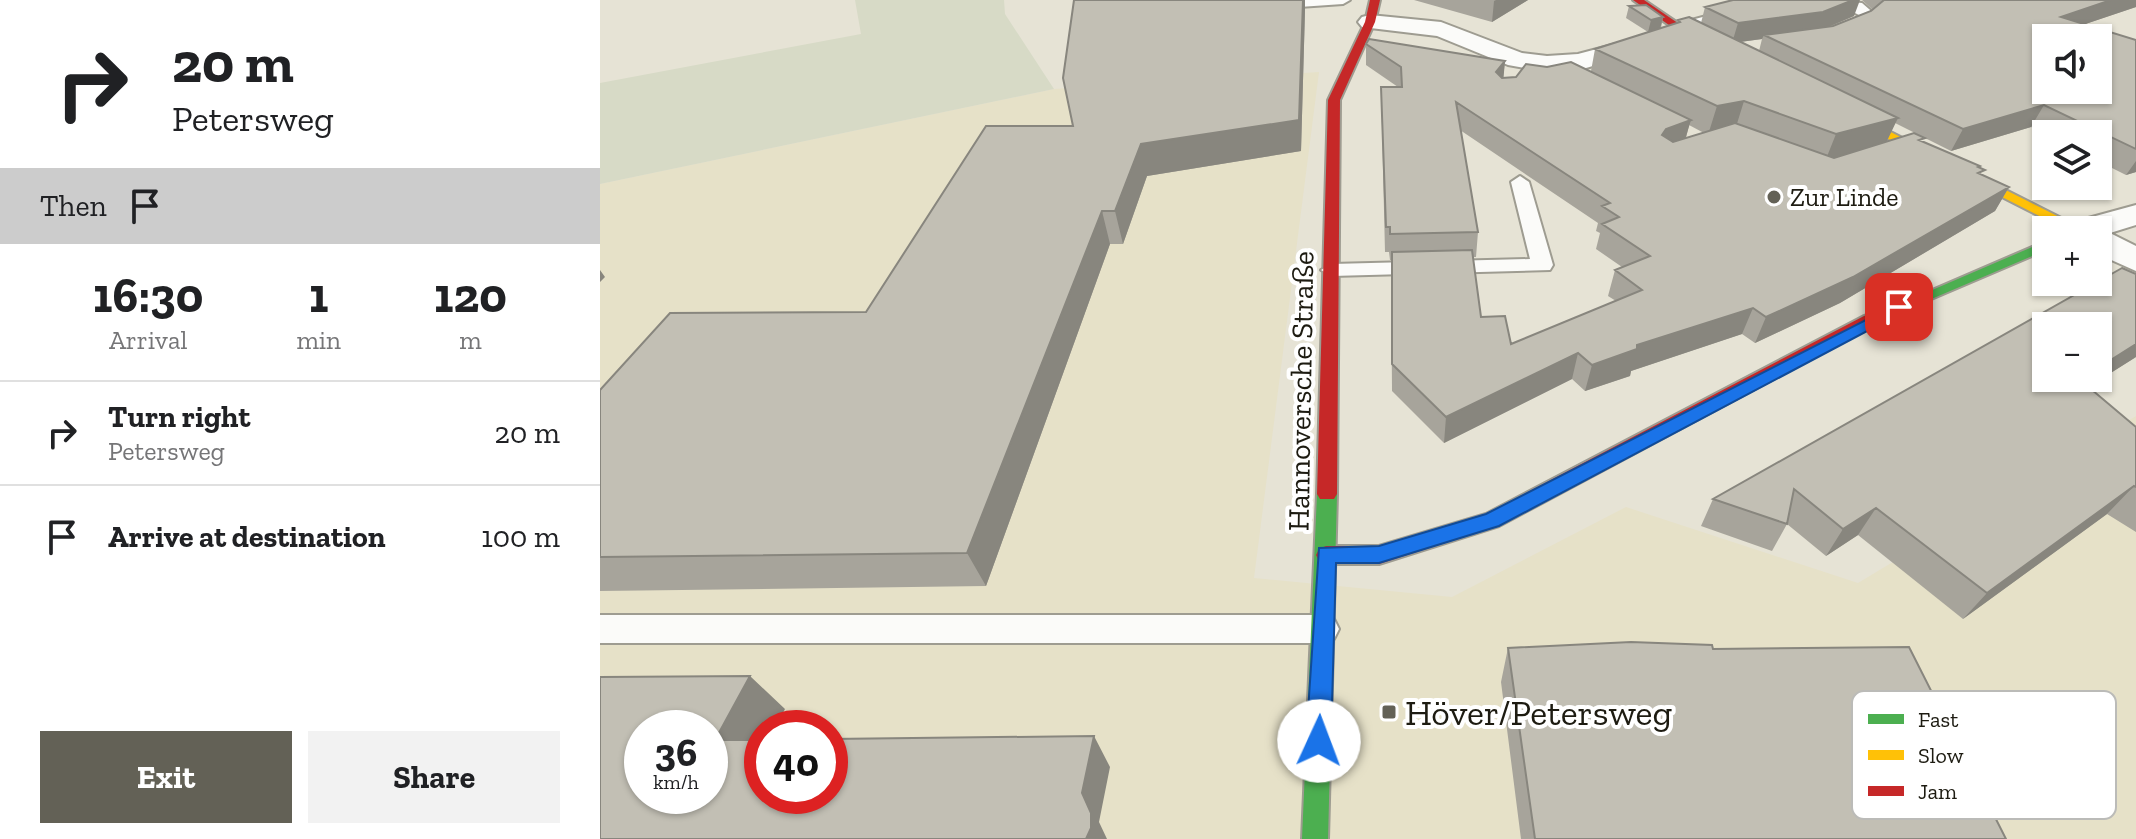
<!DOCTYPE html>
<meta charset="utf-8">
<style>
body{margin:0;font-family:"Zilla Slab",serif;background:#f2f2f2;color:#202124;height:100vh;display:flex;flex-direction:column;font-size:30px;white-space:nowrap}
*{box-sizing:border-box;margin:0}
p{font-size:26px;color:#757577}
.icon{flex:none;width:44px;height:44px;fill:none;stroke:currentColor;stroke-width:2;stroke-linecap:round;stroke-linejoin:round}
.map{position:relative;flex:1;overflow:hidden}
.side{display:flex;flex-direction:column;background:#fff;width:600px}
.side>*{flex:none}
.hud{background:#fff;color:#202124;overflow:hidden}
.tools{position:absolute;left:1432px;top:24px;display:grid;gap:16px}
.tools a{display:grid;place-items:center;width:80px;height:80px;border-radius:0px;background:#fff;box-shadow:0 2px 6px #0004;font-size:40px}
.speed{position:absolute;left:24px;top:710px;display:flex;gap:16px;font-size:40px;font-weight:700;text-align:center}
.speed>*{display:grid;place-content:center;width:104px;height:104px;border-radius:50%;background:#fff;box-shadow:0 2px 6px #0004;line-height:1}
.speed small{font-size:20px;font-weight:400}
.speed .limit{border:12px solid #d22;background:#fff;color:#111}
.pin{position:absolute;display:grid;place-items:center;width:68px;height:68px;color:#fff;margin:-34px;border-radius:16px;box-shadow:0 4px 12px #0006}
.me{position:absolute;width:88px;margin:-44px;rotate:2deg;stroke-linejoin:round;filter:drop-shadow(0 0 6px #0008)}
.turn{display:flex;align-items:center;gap:28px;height:168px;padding:0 40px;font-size:36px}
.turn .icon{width:104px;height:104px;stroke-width:2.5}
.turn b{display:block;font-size:56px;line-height:68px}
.then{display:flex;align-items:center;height:76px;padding:0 40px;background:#0003;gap:16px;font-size:30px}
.eta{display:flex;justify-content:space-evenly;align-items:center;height:136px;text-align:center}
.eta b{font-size:48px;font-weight:700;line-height:56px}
.cta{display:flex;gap:16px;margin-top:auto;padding:16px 40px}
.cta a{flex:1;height:92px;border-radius:0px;background:#636156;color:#fff;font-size:32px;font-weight:700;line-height:92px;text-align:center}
.cta a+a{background:#f2f2f2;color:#202124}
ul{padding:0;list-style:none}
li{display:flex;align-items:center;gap:24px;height:104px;padding:0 40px;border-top:2px solid #e0e0e0}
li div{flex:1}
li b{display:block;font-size:30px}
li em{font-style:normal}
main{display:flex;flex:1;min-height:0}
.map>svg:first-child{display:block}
.built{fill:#e6e1c8;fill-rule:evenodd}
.green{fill:#d7dac6}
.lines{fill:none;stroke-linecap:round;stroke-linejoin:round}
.lane-casing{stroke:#9e9c91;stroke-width:4}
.street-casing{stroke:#9e9c91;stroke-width:4}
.fast-casing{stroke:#9e9c91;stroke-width:4}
.slow-casing{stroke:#9e9c91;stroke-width:4}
.jam-casing{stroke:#9e9c91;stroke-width:4}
.lane{fill:#fbfbf9;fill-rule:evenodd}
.street{fill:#fbfbf9;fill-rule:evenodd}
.fast{fill:#4caf50;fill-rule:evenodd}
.slow{fill:#ffc107;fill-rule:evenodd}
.jam{fill:#c62828;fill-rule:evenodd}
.wall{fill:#a7a49b;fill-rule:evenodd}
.shaded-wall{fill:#88867e}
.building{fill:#c2bfb4;stroke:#88867e;stroke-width:2;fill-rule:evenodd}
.route{fill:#1a73e8;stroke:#114b97;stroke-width:2}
.poi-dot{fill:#636156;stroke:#fff;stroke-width:3}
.labels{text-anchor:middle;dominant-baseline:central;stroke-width:8;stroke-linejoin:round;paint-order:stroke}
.far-poi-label{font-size:26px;fill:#1d1b11;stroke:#fff;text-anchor:start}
.street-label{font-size:30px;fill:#1d1b11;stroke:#fff}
.near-poi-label{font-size:36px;fill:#1d1b11;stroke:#fff;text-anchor:start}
.key{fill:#fff;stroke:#bbbbb8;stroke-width:2}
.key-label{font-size:22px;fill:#1d1b11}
</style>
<main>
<section class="side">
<div class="hud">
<div class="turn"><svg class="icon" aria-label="right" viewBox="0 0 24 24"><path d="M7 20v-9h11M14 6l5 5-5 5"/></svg><div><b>20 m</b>Petersweg</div></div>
<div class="then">Then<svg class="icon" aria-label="arrive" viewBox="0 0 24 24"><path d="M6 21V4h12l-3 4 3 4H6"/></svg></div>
</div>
<div class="eta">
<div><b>16:30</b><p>Arrival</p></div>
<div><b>1</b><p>min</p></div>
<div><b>120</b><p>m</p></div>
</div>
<ul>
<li><svg class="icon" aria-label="right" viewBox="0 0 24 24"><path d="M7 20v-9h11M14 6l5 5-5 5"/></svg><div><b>Turn right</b><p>Petersweg</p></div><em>20 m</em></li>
<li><svg class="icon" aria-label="arrive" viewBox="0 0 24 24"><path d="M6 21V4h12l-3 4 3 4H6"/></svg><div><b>Arrive at destination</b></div><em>100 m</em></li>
</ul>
<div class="cta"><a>Exit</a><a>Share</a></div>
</section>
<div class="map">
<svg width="1536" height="839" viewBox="0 0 1536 839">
<rect width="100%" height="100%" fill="#e6e3d5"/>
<path class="built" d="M719 72 654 578 852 597 1026 507 1258 583 1536 416V839H0V184L454 89ZM42 728H110V796H42ZM162 728H230V796H162Z"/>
<path class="green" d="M255 0H404L405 14 454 89 0 184V83L261 34Z"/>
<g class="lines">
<g class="lane-casing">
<path id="lane" d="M684 0H750L743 4 669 9 662 5Z
M1166 0H1189L1076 30 1069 26Z
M1229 0 1262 3 1277 16 1249 34H1239V28L1261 16Z
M920 176 929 182 953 265 950 270 732 276 721 270 732 264 930 259 911 182Z
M0 615H723L734 619 739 629 734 639 723 643H0Z"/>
</g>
<g class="street-casing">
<path id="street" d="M770 15 841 22 922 53 947 56 978 54 1050 35 1062 42 1059 47 979 70 947 72 908 65 837 36 762 27 758 22 762 17Z
M1536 205V225L1510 233 1536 246V271L1498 254V230H1465L1470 223Z"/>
</g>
<g class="fast-casing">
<path id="fast" d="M1446 241V250L1322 303 1317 305 1309 300Z
M727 486 734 489 737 494 728 839H702L717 494 720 489Z"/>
</g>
<g class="slow-casing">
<path id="slow" d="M1233 107H1241L1485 230H1467L1233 111Z"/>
</g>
<g class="jam-casing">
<path id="jam" d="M770 0H780L775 22 740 100 737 494 734 499H720L717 494 728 100 765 22Z
M1033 0H1044L1088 30 1130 52 1121 54 1082 34Z
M1317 295 1322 297 1325 300 1322 303 1276 324 899 526 779 564H726L719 561 716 555 719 549 726 546H779L886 514 1264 316Z"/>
</g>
<use href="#lane" class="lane"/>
<use href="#street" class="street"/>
<use href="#fast" class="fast"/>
<use href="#slow" class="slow"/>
<use href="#jam" class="jam"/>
</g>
<path class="wall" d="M814 0H928L892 22Z
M1262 0H1536V7L1485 24 1536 40V172L1526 175 1498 161V134L1446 135 1431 127 1351 151 1295 123 1287 141 1323 142 1379 168 1382 175 1409 187 1395 211 1240 303 1155 343 1142 334 1031 371 1030 376 985 391 972 379 844 443 792 391 791 260H790L789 252H785L781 87H798L766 65V44L905 61 903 78 916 77 947 67 991 71 995 49 1048 32 1026 18 1029 6 1063 17 1061 28 1077 23 1078 20 1101 23 1105 7 1254 16 1229 27 1273 10ZM1162 39 1159 51 1140 42ZM1089 125 1104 133 1086 138ZM860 130 998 223 996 231 1000 233 996 249 1022 267 1015 270 1008 296 1016 301 911 344 881 317 873 257H876L878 232Z
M705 10 701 151 547 176 523 244H510L386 586 0 591V390L266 312Z
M1536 357 1488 387 1536 427V532L1507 514 1363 619 1258 535 1226 556 1187 524 1172 551 1101 526 1113 499Z
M908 648 1113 649 1406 839H921L901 682Z"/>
<path class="shaded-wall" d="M703 0H705V10L701 151 547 176 523 244 515 211 541 144Z
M896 0H928L892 22 894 1Z
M1253 0H1260L1254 16 1216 32 1164 35 1162 39 1132 43 1138 23Z
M1511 0H1536V7L1450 36 1461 17Z
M1063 17 1060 29 1048 32 1051 20Z
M905 61 903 83 896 72Z
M1144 101 1135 130 1108 135 1117 106Z
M1444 105 1431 127 1351 151 1363 129Z
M1298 118 1284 147 1224 164 1236 134Z
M1091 120 1084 143 1060 152 1062 135 1066 129Z
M1536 161V172L1526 175Z
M1409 187 1395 211 1240 303 1155 343 1166 317Z
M502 211 510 244 386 586 367 553Z
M0 270 5 277 0 282Z
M1153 308 1142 334 1031 371 1030 376 985 391 992 365 1037 345Z
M1536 344V357L1457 407 1479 379 1481 378H1498V368Z
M978 353 972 379 844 443 846 417Z
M1534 486 1507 514 1363 619 1387 593Z
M1276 508 1258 535 1226 556 1243 529Z
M150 676 185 709 175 728H162V754L115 740Z
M494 736 510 767 499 822 507 839H486L482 793Z"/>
<path class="building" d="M474 0H703L699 120 541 144 515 211H502L367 553 0 557V390L70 313 266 312 386 126H473L463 78Z
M1133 0H1253L1223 12 1138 23 1105 7Z
M1284 0H1511L1461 17 1536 40V149L1444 105 1363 129 1164 35 1233 26 1271 11ZM1446 38H1498V90H1446Z
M1046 5 1063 17 1051 20 1029 6Z
M1089 17 1298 118 1236 134 1144 101 1117 106 995 49 1080 22 1078 20Z
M769 39 905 61 896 72 902 78 916 77 926 64 947 67 971 62 1091 120 1066 129 1062 135 1073 142 1135 123 1234 158 1314 133 1325 138 1319 140 1380 166 1378 167 1385 170 1378 173 1409 187 1253 277 1166 317 1153 308 1037 345V349L992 365 978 353 846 417 792 364V252L872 250 881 317 905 316 911 344 1042 290 1015 270 1050 256 1002 224 1019 217 1002 206 1010 203 856 102 878 232 790 234V227H786L781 87H802L801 67 766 44Z
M1522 268 1536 274V344L1498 368V326H1446V378H1481L1479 379 1536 427V487L1534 486 1387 593 1276 508 1243 529 1194 489 1187 524 1113 499Z
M1031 642 1112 645 1113 649 1309 647 1406 839H935L908 648Z
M150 676 115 740H162V796H230V739L494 736 482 793 491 813V828L486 839H0V677ZM42 728H110V796H42Z"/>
<path class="route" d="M1299 303 1307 307 1305 311 899 526 779 563H736L731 741 727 749 719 753 710 749 706 741 719 548 779 546 886 514Z"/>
<g class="poi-dot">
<circle cx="1174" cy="197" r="8"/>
<rect x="781" y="704" width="16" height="16" rx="4"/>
</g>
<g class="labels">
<g class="far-poi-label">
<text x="1190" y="197">Zur Linde</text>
</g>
<g class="street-label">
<text transform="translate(701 391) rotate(-89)">Hannoversche Straße</text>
</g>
<g class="near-poi-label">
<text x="805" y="712">Höver/Petersweg</text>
</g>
</g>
<rect x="1252" y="691" width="264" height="128" rx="12" class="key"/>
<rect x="1268" y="714" width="36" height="10" fill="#4caf50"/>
<rect x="1268" y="750" width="36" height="10" fill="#ffc107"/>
<rect x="1268" y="786" width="36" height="10" fill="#c62828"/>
<g class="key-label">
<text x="1318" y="727">Fast</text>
<text x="1318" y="763">Slow</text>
<text x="1318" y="799">Jam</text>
</g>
</svg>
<div class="tools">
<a><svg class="icon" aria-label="sound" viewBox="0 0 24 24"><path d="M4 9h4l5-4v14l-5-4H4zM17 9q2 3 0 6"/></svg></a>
<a><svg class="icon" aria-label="layers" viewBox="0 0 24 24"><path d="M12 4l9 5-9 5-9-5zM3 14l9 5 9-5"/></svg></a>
<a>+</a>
<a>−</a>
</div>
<div class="speed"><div>36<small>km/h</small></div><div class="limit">40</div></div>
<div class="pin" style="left:1299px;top:307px;background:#d93025"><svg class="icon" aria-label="arrive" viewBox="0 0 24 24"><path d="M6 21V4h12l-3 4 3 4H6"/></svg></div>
<svg class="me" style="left:719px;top:741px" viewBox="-20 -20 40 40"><circle r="19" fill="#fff"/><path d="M0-13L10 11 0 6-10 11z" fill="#1a73e8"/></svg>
</div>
</main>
